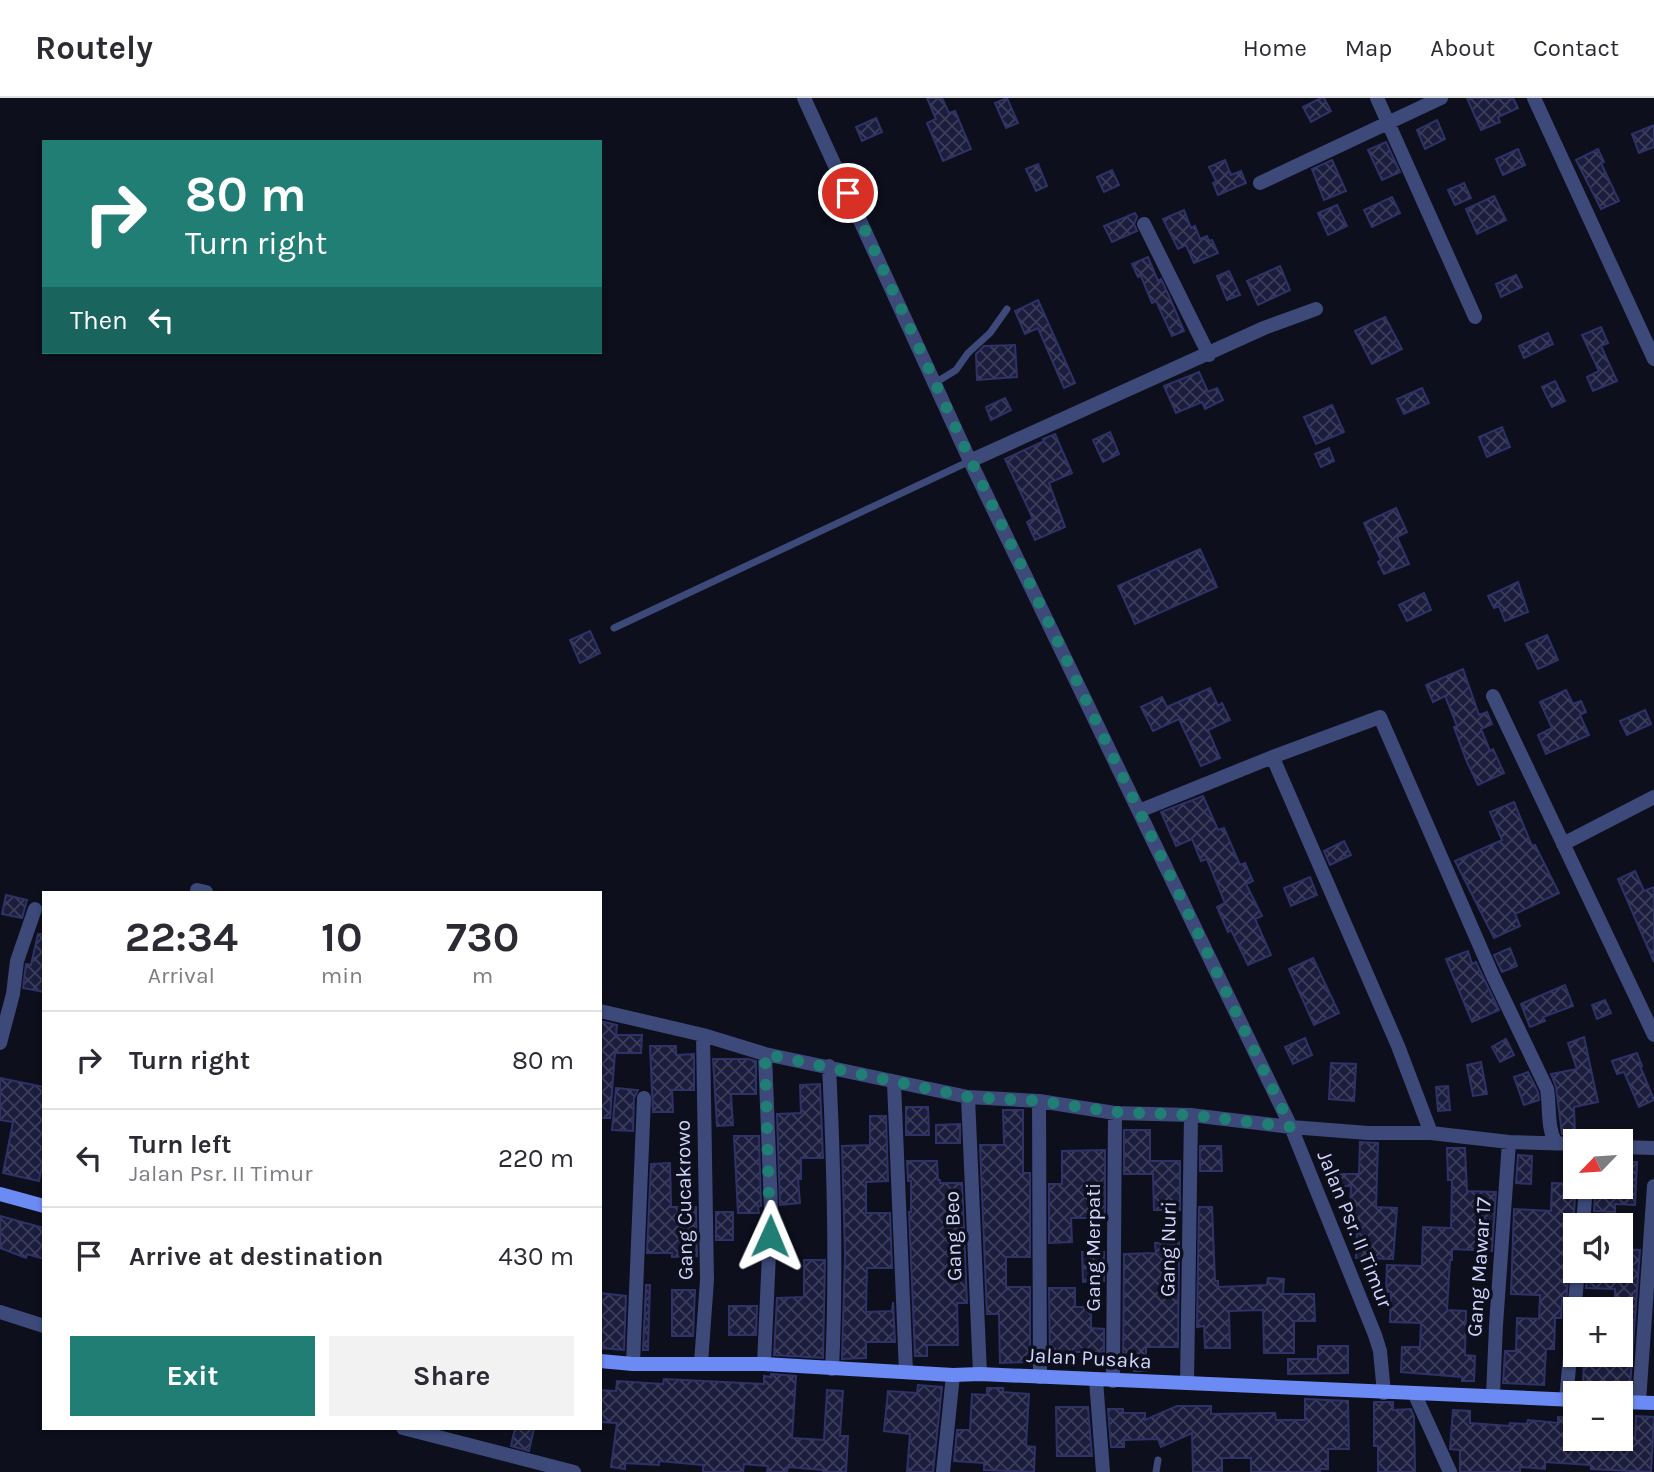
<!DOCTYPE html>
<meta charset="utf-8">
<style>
body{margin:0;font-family:Karla,sans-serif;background:#f2f2f3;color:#2b2b33;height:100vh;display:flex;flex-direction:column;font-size:26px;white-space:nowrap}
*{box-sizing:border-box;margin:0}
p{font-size:23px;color:#7c7c81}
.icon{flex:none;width:38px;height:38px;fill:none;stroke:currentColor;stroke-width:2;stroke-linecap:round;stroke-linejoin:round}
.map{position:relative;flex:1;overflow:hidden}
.details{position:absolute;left:42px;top:793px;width:560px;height:539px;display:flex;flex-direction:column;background:#fff;border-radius:0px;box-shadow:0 2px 5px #0004}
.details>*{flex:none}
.top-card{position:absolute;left:42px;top:42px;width:560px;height:214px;border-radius:0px;box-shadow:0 2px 5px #0004;background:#207e75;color:#fff;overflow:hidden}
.needle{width:46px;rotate:245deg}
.tools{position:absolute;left:1563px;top:1031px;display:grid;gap:14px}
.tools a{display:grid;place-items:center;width:70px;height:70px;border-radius:0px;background:#fff;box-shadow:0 2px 5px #0004;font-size:35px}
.pin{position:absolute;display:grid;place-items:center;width:60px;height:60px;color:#fff;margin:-30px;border:4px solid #fff;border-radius:50%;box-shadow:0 2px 7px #0007}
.me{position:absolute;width:77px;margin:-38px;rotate:1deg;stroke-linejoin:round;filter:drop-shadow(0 0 5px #0008)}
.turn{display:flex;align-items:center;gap:24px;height:147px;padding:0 28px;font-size:32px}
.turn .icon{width:91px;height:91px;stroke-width:2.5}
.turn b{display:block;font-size:49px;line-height:60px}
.then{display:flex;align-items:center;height:66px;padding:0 28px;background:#0003;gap:14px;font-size:26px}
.eta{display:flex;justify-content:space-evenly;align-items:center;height:119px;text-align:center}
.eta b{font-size:42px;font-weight:700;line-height:49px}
.action{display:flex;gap:14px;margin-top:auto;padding:14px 28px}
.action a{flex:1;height:80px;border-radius:0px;background:#207e75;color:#fff;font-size:28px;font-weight:700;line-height:80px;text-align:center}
.action a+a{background:#f2f2f3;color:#2b2b33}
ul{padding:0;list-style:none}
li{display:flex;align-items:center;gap:21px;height:98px;padding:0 28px;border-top:2px solid #e1e1e2}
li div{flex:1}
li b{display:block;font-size:26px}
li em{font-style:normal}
header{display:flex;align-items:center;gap:42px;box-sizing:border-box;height:98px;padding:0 35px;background:#fff;border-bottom:2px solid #e1e1e2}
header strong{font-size:33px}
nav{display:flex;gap:38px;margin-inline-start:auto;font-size:24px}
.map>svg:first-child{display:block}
.building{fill:url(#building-cross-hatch);stroke:#2f3267;stroke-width:2}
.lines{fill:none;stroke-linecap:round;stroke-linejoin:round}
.service{stroke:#3c4979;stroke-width:7}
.minor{stroke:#3c4979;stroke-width:14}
.secondary{stroke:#6c8af4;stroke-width:14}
.route{stroke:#207e75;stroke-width:12;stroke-dasharray:0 21.6}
.labels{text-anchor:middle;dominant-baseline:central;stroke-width:7;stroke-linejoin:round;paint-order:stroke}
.street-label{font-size:21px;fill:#ced4fb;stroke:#0d0f1d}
</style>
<header>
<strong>Routely</strong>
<nav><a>Home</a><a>Map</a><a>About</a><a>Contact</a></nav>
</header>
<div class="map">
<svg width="1654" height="1374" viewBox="0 0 1654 1374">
<defs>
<pattern id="building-cross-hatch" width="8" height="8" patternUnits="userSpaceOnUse" patternTransform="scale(1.75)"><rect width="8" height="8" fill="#1b1d3d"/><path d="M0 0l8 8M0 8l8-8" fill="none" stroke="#3b3d5a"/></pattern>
</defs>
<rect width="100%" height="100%" fill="#0d0f1d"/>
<path class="building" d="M927 0H942L949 15 955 13 971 51 943 63 927 25 936 21Z
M1007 0 1018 25 1006 30 995 5Z
M1321 0H1324L1331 13 1311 24 1303 9Z
M1467 0H1513L1518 10 1498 19 1500 24 1481 32Z
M876 20 882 34 862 43 856 29Z
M1437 22 1445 41 1425 51 1417 32Z
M1654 27V49L1639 55 1632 36Z
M1386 44 1400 74 1382 82 1368 52Z
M1518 51 1525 67 1503 77 1496 61Z
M1598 51 1604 64 1601 65 1619 103 1601 111 1576 62Z
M1225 62 1231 77 1241 73 1246 85 1218 97 1213 85 1216 83 1209 69Z
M1332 62 1346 93 1324 102 1312 71Z
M1038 66 1047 88 1036 93 1026 71Z
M1112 72 1119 87 1104 94 1097 79Z
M1464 85 1471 100 1455 107 1448 92Z
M1494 98 1506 122 1477 136 1466 111Z
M1392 99 1400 115 1372 129 1364 112Z
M1337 107 1347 128 1328 137 1318 115Z
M1184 112 1191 130 1195 128 1200 141 1207 138 1209 143 1212 142 1218 155 1194 165 1186 147 1178 151 1163 121Z
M1135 115 1137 119 1134 126 1137 133 1112 144 1104 128Z
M1148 159 1158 183 1161 181 1169 198 1184 233 1172 238 1156 203 1152 205 1141 178 1138 179 1132 166Z
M1280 168 1290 192 1258 207 1247 183Z
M1229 173 1240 197 1227 202 1217 178Z
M1516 177 1522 189 1501 199 1496 186Z
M1038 202 1075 285 1064 290 1038 230 1025 236 1015 213Z
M1385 219 1402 251 1372 266 1355 233Z
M1601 229 1608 245 1601 248 1617 283 1593 293 1587 279 1599 273 1582 237Z
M1548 235 1553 246 1524 260 1519 248Z
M1015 247 1017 279 977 282 976 256 984 248Z
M1199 274 1208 294 1217 290 1223 302 1205 311 1202 304 1176 315 1164 288Z
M1555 283 1565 303 1552 309 1542 289Z
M1422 290 1429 305 1404 316 1397 301Z
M1005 300 1011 312 991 322 986 309Z
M1332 307 1344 334 1316 346 1304 319Z
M1502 329 1510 349 1487 359 1479 339Z
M1110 334 1119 356 1103 364 1093 342Z
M1055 336 1072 375 1049 385 1065 429 1035 442 1027 424 1033 421 1005 361 1044 343 1043 341Z
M1329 350 1334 363 1321 369 1315 356Z
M1396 410 1407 434 1397 439 1409 466 1384 476 1378 464 1381 462 1364 425Z
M1200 451 1217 489 1135 526 1118 488Z
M1518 484 1528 514 1505 523 1499 508 1494 510 1488 498Z
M1424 495 1431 512 1407 523 1399 507Z
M590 533 600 555 580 565 570 542Z
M1547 537 1558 562 1538 571 1526 546Z
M1463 571 1479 617 1487 614 1492 626 1481 631 1490 653 1493 651 1504 675 1478 687 1467 664 1454 629 1457 628 1445 598 1433 604 1426 587Z
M1210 590 1218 608 1222 605 1230 622 1208 632 1220 660 1201 668 1179 621 1153 633 1141 609 1162 599 1167 609Z
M1566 592 1573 606 1581 603 1586 614 1580 617 1589 637 1546 656 1538 637 1552 630 1540 604Z
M1645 612 1651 626 1627 637 1620 623Z
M1203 698 1218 732 1224 730 1240 767 1245 765 1253 783 1246 786 1262 818 1255 821 1271 857 1248 867 1231 832 1228 834 1217 809 1225 805 1207 761 1201 763 1192 741 1176 748 1161 714Z
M1514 704 1532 748 1535 747 1559 795 1515 816 1520 828 1494 840 1455 763 1502 742 1490 714Z
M1344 743 1351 757 1330 767 1324 753Z
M1635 773 1644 793 1654 789V864L1618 781Z
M1310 779 1317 797 1291 808 1284 790Z
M6 797 27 802 22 820 2 816Z
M38 836H44V894L23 890 26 866 31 867Z
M1510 850 1517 868 1502 874 1494 857Z
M1468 853 1472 866 1476 864 1499 912 1472 924 1446 861Z
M1313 860 1339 915 1314 927 1289 871Z
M1565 887 1573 908 1543 919 1545 923 1530 929 1521 906Z
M1605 902 1611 915 1597 921 1592 907Z
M600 923 617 927 616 937H642L641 955H615L610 1020H600Z
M1584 939 1598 1004 1574 1009 1575 1036H1562L1556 989 1551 976 1577 971 1568 945Z
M1305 940 1312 957 1293 966 1285 949Z
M1506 941 1514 957 1500 964 1492 949Z
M650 948H676V957L694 956V992H672L673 1014H653Z
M1637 955 1642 968H1640L1654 1002 1639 1009 1624 974 1617 976 1612 963Z
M713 961H748L756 963V996H731L733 1027 717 1028Z
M1481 964 1487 996 1473 998 1467 967Z
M1331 965 1356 966 1354 1003 1329 1001Z
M1528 974 1538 994 1539 1002 1524 1007 1514 979Z
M0 980 44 989V1059L39 1083 3 1075 13 1024 0 1022Z
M820 986 823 1060H801V1081H798L800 1105 780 1107 777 1016 801 1015 800 987Z
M1448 988 1450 1012 1438 1013 1436 989Z
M616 990 638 992 634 1000 633 1033 612 1032Z
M906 1009H928L929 1037H906Z
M1003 1012H1023V1075H1030V1159H1006V1189H1030V1260H1026L1027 1264 1000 1265 999 1216H987L980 1047H1004Z
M870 1018H886L888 1083 866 1084V1115H890L892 1170H867L866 1214 892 1213 893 1204 895 1244H866V1260L842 1261 845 1157 842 1048 870 1047Z
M960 1026V1045H936V1027Z
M1124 1032H1150V1063H1180V1112H1154L1153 1076H1124Z
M734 1038H759L761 1108 758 1109 759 1115H738Z
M1360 1044 1378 1045 1376 1109 1397 1110 1393 1161 1356 1160 1357 1133 1349 1132 1351 1088H1335V1076H1359Z
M1200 1048H1221L1222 1073H1200Z
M1447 1050H1465L1467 1093 1496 1094 1492 1153 1452 1151V1162H1450L1447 1212 1466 1213 1465 1257 1475 1258 1474 1283H1462V1279L1401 1274 1402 1249H1420L1421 1225 1390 1224 1391 1194H1386L1387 1167 1422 1168 1423 1129 1451 1130 1452 1082H1448Z
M1105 1052V1120H1071L1072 1144 1049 1145V1086H1062V1053Z
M1518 1057 1532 1058 1531 1086 1516 1085Z
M907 1063H937L938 1082H940V1085H962L967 1205H957L958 1247H927V1258H915L909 1114H911V1083H908Z
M1625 1064H1637L1635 1107 1615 1106V1114L1594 1113 1596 1088H1622Z
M670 1065 671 1109H696L697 1158 672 1159V1155H647L651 1066Z
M1552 1085 1575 1086 1576 1088 1573 1126 1575 1138H1572L1570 1166 1566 1202H1562L1561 1220H1555L1554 1251H1546L1544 1287 1503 1285 1505 1253H1516L1517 1220 1539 1221 1540 1197 1511 1196 1514 1111 1551 1113Z
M1199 1109H1212L1215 1183H1218V1189L1267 1187 1268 1180 1284 1181 1283 1196H1314L1315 1223H1294V1255H1264L1263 1212 1229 1213 1230 1250H1205L1204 1228 1197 1229Z
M716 1114H733V1142H716Z
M0 1118 44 1130V1161L27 1156 26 1160 0 1150Z
M1179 1144 1178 1249H1146V1273H1134V1264H1123L1124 1156 1156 1155 1155 1145Z
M1620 1151 1640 1152 1630 1288 1583 1289 1584 1256H1620V1211H1615V1191L1586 1190 1588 1172H1620Z
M1082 1154H1104V1183L1083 1184Z
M804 1162H825L823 1260 774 1257 777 1200 804 1199Z
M646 1187H650L648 1252H643Z
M1049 1190H1075V1209H1091V1230L1104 1231V1254H1061V1259H1050Z
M672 1192H695L693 1238H672Z
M600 1195 626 1198 624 1252 600 1250Z
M729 1208H757L756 1237H729Z
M1318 1248H1348V1275L1288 1276V1261H1318Z
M771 1276 796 1278 792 1340 824 1342 827 1292 843 1293 840 1338H848L846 1374H823V1372L788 1369 787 1374H767L768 1368 744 1366 743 1374H703V1367L659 1363V1367L625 1365V1371L611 1369 617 1325 600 1324V1292L616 1293 617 1283 663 1286 664 1281 764 1286V1278L771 1279Z
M918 1287 942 1289 933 1374H907L910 1336 884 1333 888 1293 917 1295Z
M987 1290H1003V1294L1029 1296 1026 1348 1035 1349 1034 1374 984 1372V1365L954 1363 957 1332H970L972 1296 987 1297Z
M1305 1301 1348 1303 1349 1351H1328V1371H1320V1374H1251V1360H1222V1374H1193L1192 1335 1161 1349 1158 1341 1124 1342V1349H1111L1108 1311H1123V1315H1145V1322L1177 1308H1211V1316L1275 1315 1276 1322H1305Z
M1374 1304H1393V1312L1411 1311 1414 1319 1415 1374H1378V1348H1374Z
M1056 1309H1088L1092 1358H1057Z
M1453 1312 1470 1313V1325L1509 1328 1510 1325 1527 1326 1528 1322 1558 1325V1319L1575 1320V1340H1635L1636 1318 1654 1319 1651 1374 1591 1371V1367L1545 1364V1371L1520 1369V1374H1460V1352L1450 1351Z
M515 1330H534L529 1353 511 1348Z"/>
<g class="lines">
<path class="service" d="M935 285 956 272 968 255 990 235 1007 211
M614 530 970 363
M1156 1374 1158 1362"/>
<path class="minor" d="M804 0 970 363 1291 1029 1375 1237 1380 1253 1384 1295
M1377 0 1475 219
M1534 0 1654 261
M1260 85 1441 0
M1144 126 1209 257
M970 363 1264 230 1316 211
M1493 598 1654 937
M1273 660 1398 948 1431 1035
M1139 713 1275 658 1380 619 1492 876 1547 991C1550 1009 1547 1028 1555 1044
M1563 746 1654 699
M197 794V792L206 794
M600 913 703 937 765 956 968 999 1039 1003 1115 1015 1191 1017 1291 1029 1368 1035H1431L1509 1044 1575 1046
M0 945 13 896 17 863 35 811
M829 968C834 1070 837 1169 832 1271
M894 985 906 1274
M968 999 980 1276
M1039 1003 1040 1279
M1620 1049 1654 1050
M1583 1127 1586 1088
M0 1214 44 1228
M701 1265 707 1182 703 937
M633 1266 644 1000
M764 1266 771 1111 765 956
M1096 1282 1103 1374
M1113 1283 1115 1015
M1187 1285 1191 1017
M1415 1297 1450 1374
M1493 1297 1496 1227 1509 1044
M1566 1302 1578 1172
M1639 1304 1654 1088
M403 1330 574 1374
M943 1374 953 1277"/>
<path class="secondary" d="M0 1096 44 1108
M600 1263 633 1266H764L953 1277 980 1276 1575 1302
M1620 1304 1654 1305"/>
</g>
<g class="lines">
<path class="route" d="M770 1138 765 956 968 999 1039 1003 1115 1014 1191 1017 1291 1029 971 363 848 95"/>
</g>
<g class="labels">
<g class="street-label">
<text transform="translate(684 1102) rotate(-91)">Gang Cucakrowo</text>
<text transform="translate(1355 1131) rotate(68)">Jalan Psr. II Timur</text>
<text transform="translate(953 1138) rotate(-92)">Gang Beo</text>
<text transform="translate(1093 1149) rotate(-90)">Gang Merpati</text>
<text transform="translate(1168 1151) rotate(-89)">Gang Nuri</text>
<text transform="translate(1479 1169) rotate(-86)">Gang Mawar 17</text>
<text transform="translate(1089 1260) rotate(3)">Jalan Pusaka</text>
</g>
</g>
</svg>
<div class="tools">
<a><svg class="needle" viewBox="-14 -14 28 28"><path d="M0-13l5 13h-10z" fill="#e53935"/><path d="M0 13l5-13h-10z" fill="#7c7c81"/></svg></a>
<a><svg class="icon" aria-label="sound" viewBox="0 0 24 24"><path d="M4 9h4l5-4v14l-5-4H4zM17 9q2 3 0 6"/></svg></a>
<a>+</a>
<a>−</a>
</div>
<div class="pin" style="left:848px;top:95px;background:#d93025"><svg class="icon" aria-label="arrive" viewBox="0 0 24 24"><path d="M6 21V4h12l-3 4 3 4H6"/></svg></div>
<svg class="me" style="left:770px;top:1138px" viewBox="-20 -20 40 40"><path d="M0-17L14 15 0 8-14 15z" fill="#207e75" stroke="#fff" stroke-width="4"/></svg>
<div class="top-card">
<div class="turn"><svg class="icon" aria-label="right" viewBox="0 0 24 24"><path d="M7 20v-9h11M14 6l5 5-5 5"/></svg><div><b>80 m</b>Turn right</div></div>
<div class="then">Then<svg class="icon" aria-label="left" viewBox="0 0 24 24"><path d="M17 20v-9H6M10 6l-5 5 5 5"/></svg></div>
</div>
<section class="details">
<div class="eta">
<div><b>22:34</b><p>Arrival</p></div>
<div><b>10</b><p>min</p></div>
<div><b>730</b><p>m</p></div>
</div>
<ul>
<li><svg class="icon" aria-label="right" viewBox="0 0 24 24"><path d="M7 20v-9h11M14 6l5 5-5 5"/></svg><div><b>Turn right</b></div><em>80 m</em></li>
<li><svg class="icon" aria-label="left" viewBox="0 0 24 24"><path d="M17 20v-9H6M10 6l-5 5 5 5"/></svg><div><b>Turn left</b><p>Jalan Psr. II Timur</p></div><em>220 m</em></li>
<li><svg class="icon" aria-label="arrive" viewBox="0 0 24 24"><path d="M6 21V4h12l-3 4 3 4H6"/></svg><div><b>Arrive at destination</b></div><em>430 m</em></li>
</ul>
<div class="action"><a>Exit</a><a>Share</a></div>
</section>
</div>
